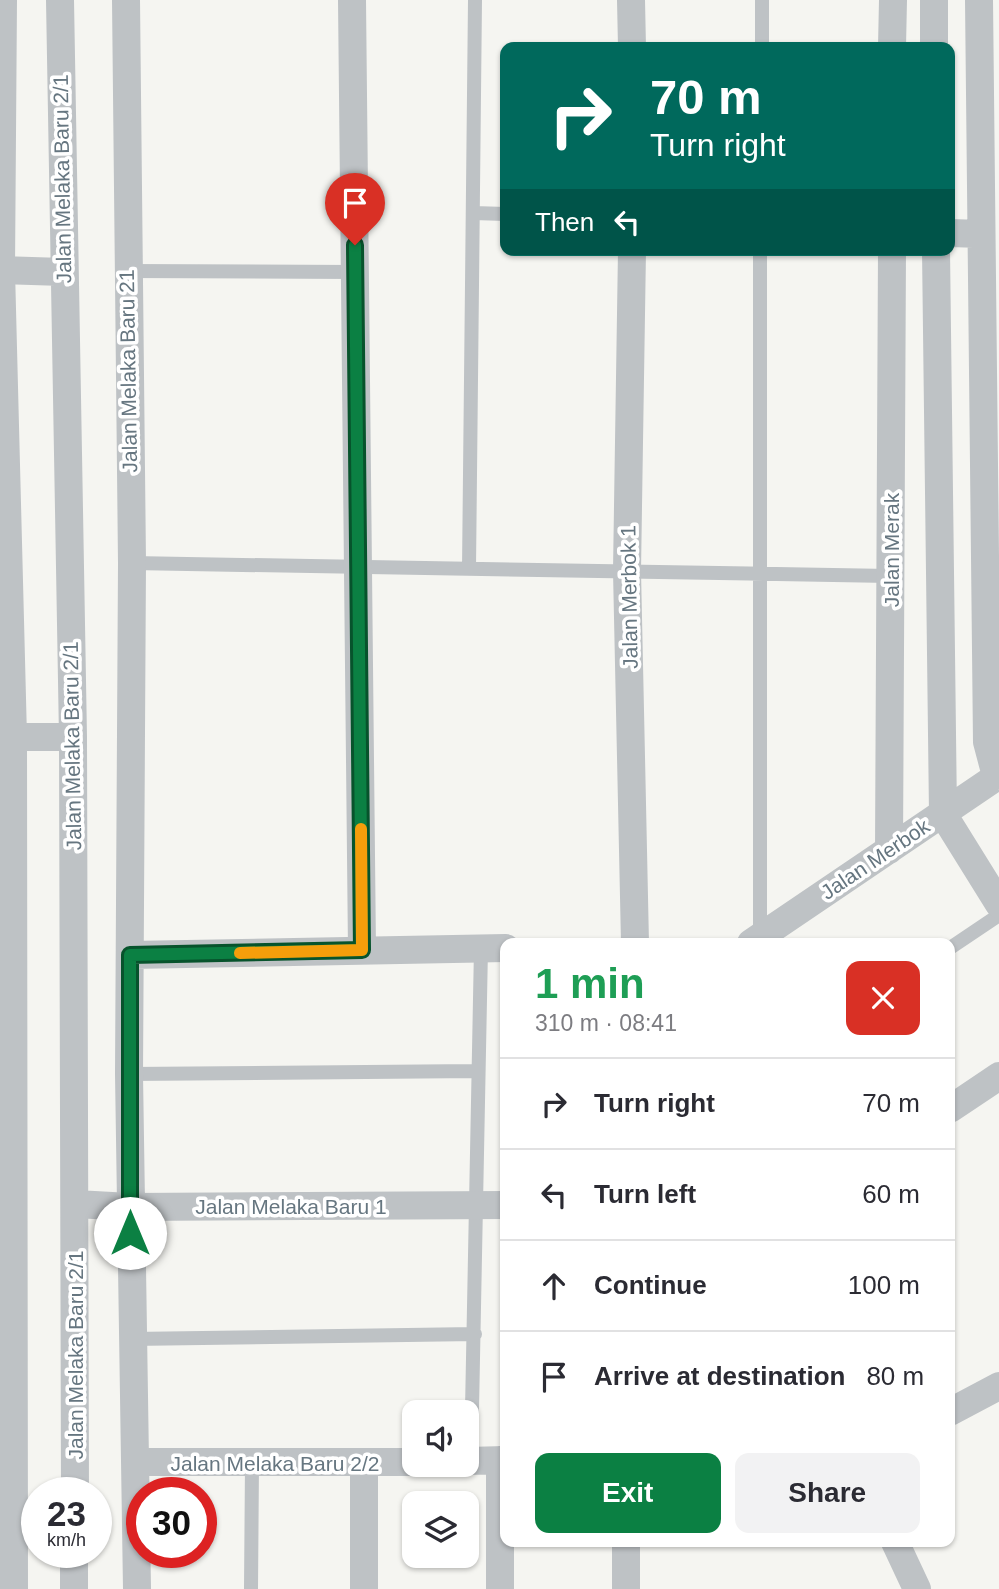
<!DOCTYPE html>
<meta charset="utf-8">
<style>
body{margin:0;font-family:Helvetica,sans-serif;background:#f2f2f3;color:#2b2b33;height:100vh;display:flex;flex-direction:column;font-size:26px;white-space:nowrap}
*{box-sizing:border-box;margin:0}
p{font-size:23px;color:#7c7c81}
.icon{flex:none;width:38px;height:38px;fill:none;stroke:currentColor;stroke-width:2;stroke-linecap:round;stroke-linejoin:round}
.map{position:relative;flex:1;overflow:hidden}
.drawer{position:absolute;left:500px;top:938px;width:455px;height:609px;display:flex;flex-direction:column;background:#fff;border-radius:14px;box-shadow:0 2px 5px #0004}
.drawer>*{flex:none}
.top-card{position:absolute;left:500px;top:42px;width:455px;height:214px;border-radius:14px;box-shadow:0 2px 5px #0004;background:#00695c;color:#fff;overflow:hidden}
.fabs{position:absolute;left:402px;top:1400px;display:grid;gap:14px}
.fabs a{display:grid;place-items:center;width:77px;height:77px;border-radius:14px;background:#fff;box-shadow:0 2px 5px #0004;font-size:35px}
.speed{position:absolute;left:21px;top:1477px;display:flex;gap:14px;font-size:35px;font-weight:700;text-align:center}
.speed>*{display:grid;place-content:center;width:91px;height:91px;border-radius:50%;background:#fff;box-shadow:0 2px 5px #0004;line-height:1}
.speed small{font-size:18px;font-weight:400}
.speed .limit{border:10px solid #d22;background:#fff;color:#111}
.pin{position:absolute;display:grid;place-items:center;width:60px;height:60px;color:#fff;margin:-72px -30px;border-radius:50% 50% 50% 0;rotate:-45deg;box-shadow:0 0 7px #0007}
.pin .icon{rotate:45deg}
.me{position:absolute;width:77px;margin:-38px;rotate:0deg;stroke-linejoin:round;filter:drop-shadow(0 0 5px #0008)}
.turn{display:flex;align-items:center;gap:24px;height:147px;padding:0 35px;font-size:32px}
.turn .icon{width:91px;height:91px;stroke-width:2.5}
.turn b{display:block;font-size:49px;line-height:60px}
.then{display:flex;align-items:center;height:66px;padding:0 35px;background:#0003;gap:14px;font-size:26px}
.round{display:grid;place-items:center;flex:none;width:74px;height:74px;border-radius:14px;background:#f2f2f3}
.head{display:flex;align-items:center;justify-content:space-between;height:119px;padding:0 35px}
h1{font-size:42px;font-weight:800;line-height:52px;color:#1e9e55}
.action{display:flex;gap:14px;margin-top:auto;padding:14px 35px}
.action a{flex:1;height:80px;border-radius:14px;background:#0b8043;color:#fff;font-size:28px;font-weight:800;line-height:80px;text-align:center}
.action a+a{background:#f2f2f3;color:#2b2b33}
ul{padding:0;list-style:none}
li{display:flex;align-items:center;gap:21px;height:91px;padding:0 35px;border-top:2px solid #e1e1e2}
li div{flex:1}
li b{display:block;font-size:26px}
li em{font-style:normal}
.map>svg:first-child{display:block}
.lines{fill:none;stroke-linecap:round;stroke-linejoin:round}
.lane{stroke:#bec2c5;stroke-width:14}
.street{stroke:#bec2c5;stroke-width:28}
.route-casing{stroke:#07532c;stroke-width:18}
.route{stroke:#0b8043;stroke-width:12}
.slow{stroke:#f59e0b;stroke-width:12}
.labels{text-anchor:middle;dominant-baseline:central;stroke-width:7;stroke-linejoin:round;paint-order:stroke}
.street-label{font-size:21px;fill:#667680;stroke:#fff}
</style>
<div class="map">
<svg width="999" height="1589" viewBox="0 0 999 1589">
<rect width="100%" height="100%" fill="#f5f5f1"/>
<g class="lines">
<path class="lane" d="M762 47V0
M473 213 506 214
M760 250V937
M127 271 355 272
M132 563 890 576
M469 569 475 0
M950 948 999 915
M129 1074 477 1071
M131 1339 475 1334
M471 1461 481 948
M251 1589 252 1464"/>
<path class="street" d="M3 0 1 270 13 737 14 1589
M60 0 73 737 75 1493
M126 0 132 563 129 1074 137 1589
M352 0 362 950
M631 0 632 47
M934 0V47
M979 0 987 742 996 776
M892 47 893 0
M950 233 981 234
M632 250 627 571 635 943
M936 250 943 814 999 904
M0 270 63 272
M0 737H73
M889 850 892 250
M751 943 999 775
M130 955 506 948
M950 1109 999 1076
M76 1204 130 1207 506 1205
M950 1412 999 1386
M500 1460V1589
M467 1461 506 1460
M136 1462H415
M626 1542V1589
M895 1542 917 1589
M74 1589V1552
M364 1589V1464"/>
</g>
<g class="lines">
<g class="route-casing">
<path id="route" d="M130 1233V955L362 950 355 245"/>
</g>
<use href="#route" class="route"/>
<path class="slow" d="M240 953 362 950 361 829"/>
</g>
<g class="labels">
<g class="street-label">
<text transform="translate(62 179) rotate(-91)">Jalan Melaka Baru 2/1</text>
<text transform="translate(128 371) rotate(-91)">Jalan Melaka Baru 21</text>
<text transform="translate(891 550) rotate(-90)">Jalan Merak</text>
<text transform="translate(629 597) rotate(-91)">Jalan Merbok 1</text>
<text transform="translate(72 746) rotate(-91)">Jalan Melaka Baru 2/1</text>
<text transform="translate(875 859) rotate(-34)">Jalan Merbok</text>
<text x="291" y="1206">Jalan Melaka Baru 1</text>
<text transform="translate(75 1355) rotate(-90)">Jalan Melaka Baru 2/1</text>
<text x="275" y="1463">Jalan Melaka Baru 2/2</text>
</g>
</g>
</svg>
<div class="fabs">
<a><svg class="icon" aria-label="sound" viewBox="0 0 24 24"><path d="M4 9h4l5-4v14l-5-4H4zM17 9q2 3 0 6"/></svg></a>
<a><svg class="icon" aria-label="layers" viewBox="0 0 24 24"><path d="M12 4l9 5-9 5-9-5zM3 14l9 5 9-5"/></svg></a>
</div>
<div class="speed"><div>23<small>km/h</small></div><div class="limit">30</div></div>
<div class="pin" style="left:355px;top:245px;background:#d93025"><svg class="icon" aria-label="arrive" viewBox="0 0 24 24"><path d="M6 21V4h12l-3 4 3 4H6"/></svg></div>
<svg class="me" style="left:130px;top:1233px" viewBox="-20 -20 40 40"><circle r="19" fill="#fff"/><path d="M0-13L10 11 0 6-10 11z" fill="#0b8043"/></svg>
<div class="top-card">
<div class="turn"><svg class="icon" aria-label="right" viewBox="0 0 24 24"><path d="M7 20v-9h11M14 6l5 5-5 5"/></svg><div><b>70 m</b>Turn right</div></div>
<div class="then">Then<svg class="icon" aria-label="left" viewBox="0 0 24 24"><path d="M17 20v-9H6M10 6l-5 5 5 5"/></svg></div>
</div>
<section class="drawer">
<div class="head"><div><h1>1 min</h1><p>310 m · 08:41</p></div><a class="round" style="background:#d93025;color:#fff"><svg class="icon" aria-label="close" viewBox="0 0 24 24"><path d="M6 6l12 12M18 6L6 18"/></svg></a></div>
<ul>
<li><svg class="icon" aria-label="right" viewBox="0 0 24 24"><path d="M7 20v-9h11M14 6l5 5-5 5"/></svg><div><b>Turn right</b></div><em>70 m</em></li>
<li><svg class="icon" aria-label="left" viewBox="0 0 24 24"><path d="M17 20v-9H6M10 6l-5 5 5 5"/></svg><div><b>Turn left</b></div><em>60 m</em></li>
<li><svg class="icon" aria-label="ahead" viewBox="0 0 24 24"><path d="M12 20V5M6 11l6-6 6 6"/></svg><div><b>Continue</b></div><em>100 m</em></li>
<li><svg class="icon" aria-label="arrive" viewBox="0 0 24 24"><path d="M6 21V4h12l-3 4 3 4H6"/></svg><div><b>Arrive at destination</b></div><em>80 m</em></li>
</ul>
<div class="action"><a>Exit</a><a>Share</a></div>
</section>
</div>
